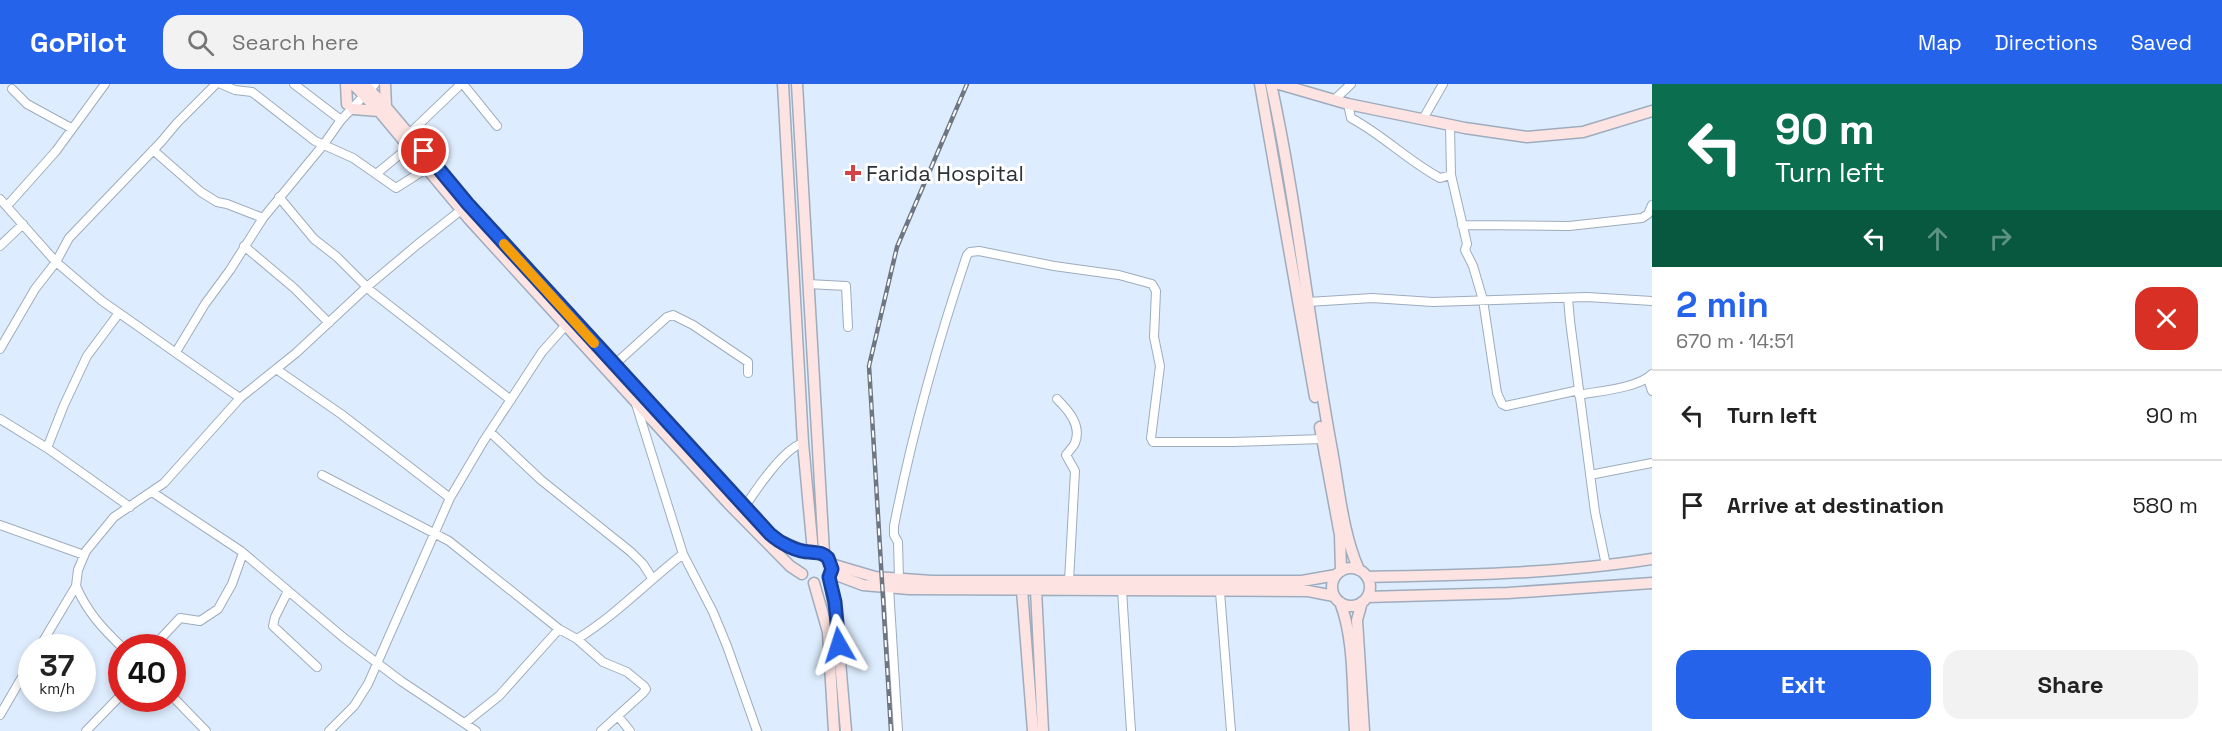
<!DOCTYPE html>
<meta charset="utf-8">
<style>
body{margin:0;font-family:"Space Grotesk",sans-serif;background:#f2f2f2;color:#222;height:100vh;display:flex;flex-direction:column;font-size:22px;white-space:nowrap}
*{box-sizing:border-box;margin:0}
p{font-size:20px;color:#767676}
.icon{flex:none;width:33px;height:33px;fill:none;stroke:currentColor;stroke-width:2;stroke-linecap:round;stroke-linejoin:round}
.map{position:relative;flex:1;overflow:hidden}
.side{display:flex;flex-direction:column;background:#fff;width:570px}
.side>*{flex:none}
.guide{background:#0b6e4f;color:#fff;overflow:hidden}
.speed{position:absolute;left:18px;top:550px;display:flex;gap:12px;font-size:30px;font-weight:700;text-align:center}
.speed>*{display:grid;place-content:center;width:78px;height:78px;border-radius:50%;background:#fff;box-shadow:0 3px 9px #0003;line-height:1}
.speed small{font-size:15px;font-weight:400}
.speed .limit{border:9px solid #d22;background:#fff;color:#111}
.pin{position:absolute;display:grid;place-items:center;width:51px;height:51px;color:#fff;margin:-26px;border:3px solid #fff;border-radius:50%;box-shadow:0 2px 6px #0007}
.me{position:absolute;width:66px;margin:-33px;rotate:354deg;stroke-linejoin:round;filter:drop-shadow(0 0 4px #0008)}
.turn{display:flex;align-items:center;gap:21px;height:126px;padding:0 24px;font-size:27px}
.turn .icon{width:78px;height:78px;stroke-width:2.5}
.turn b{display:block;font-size:42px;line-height:51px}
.lanes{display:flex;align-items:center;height:57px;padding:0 24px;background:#0003;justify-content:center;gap:30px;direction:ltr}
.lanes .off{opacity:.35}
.round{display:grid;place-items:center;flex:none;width:63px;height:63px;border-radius:18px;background:#f2f2f2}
.headline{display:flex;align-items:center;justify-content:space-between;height:102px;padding:0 24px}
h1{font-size:36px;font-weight:600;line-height:45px;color:#2563eb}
.button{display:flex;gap:12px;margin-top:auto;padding:12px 24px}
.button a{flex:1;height:69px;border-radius:18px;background:#2563eb;color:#fff;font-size:24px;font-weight:600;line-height:69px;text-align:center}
.button a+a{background:#f2f2f2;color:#222}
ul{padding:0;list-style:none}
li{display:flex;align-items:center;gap:18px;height:90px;padding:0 24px;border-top:2px solid #e0e0e0}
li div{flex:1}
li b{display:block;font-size:22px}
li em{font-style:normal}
header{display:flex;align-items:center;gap:36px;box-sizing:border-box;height:84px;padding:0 30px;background:#2563eb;color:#fff}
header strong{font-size:28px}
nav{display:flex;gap:33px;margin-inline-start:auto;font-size:21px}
.search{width:420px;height:54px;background:#f2f2f2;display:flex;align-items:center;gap:15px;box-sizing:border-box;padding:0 21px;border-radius:18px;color:#767676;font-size:22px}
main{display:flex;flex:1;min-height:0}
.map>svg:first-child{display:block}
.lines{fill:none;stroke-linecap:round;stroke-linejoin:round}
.street-casing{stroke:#9eacbd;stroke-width:10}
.secondary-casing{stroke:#9eacbd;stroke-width:13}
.street{stroke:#fff;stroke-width:8}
.secondary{stroke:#fde4e3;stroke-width:10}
.rail-casing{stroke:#6d7681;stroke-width:4.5}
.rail{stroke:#fff;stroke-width:2;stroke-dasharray:7;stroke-linecap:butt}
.route-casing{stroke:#184099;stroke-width:15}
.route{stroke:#2563eb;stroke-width:10}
.slow{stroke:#f59e0b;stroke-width:10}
.poi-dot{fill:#d34449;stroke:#fff;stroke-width:2}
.labels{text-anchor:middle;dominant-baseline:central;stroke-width:6;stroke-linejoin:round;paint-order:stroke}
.poi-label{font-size:22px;fill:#2b3138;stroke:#fff;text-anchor:start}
</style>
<header>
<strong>GoPilot</strong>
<div class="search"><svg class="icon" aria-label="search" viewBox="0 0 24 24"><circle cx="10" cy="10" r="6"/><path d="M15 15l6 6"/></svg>Search here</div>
<nav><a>Map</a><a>Directions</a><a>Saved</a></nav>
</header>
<main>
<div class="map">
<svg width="1652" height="647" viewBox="0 0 1652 647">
<rect width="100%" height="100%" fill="#ddecfe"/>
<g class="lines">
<g class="street-casing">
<path id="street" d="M221 0 235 6 252 8 315 57 353 74 396 104 426 85
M294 0 341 36
M463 0 497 42
M12 5 27 20 71 44
M1335 15 1351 0
M1348 20 1351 34C1383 51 1408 77 1440 94L1451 91
M1423 35 1443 0
M1450 41 1451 91 1467 160 1465 166 1473 182 1483 216 1497 309 1502 320 1506 322 1579 306
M409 50 461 0
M153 66 201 108 217 118 227 120 263 134
M376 90 409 63
M279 113 314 155 337 173 372 208 511 316
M0 115 56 178 102 217 240 314
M7 122 56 67 105 0
M1462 141 1569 142 1642 134 1648 130 1652 121
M0 162 23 140
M244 162 294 204 329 239
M808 200 846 202 848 243
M1568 214 1570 237 1595 428 1606 481
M1308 218 1372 214 1433 218 1587 213 1652 217
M0 265 35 205 56 178 69 154 161 58 177 39 216 0
M176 268 205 220 230 186 263 134 324 60 341 36 375 0
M614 281 667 233 673 231 693 241 748 278V289
M276 285 341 330 450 414
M1648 295 1652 307
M1579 311C1598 307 1639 304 1652 290
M1057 315C1068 326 1082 341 1075 359 1073 363 1069 367 1066 371L1075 387 1069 497
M636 320 683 470 713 528 727 562 757 647
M0 335 47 364 130 423
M490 348 541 396 631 468 643 480 652 494
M47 364 64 321 87 272 119 229
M322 391 449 457 559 545 577 555 603 578 627 588 644 602 646 605 643 609 601 647
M1590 391 1652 379
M152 408 241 467 344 554 401 597 476 647
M744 424C755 407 784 364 803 359
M0 441 84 471
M899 495 898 458 894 451V442C912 350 937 260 967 171L970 168 979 167 1054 182 1119 191 1152 200 1156 207 1154 253 1160 282 1151 354 1153 358H1233L1322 355
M76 502C87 528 103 545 123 564
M889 504 898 647
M1122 506 1131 647
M288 507 275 533 273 542 317 583
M1220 508 1231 647
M577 555C616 531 647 498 683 470
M39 564 76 502 78 486 86 467 114 433 164 399 240 314 296 269 368 202 418 160 465 123
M152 564 180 534 200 537 218 525 232 500 243 469
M172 612 206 647
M0 631 32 576
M618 632 630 647
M465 639 499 612 559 545
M86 647 122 610
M329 647 354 622 368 600 450 414 483 358 542 268 566 241"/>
</g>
<g class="secondary-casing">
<path id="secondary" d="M346 0 347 20
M353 0 379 27 469 135 728 419 790 482 802 490
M364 0 386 23 468 120 744 424 777 456 810 469
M385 0 386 23
M783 0 803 359 813 468
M797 0 824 469
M1260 0 1315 313
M1271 0C1297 119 1309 241 1331 361 1339 402 1342 448 1359 486
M1279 0 1348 20 1465 44 1527 53 1583 48 1652 27
M353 25 379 27
M1320 343 1340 451 1341 487
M831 480 875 493 932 497H1302L1336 491
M1332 503a19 19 0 1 1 38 0a19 19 0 1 1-38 0Z
M831 489 863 501 909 505 1308 507 1334 512
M829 493 837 542 846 647
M1367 493C1462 491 1558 490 1652 475
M814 499 828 548 834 647
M1022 506 1033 647
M1036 506 1043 647
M1367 513 1508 509 1652 499
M1340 518C1355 556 1352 606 1355 647
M1362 518 1357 536 1364 647"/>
</g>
<use href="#street" class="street"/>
<use href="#secondary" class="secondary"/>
<g class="rail-casing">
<path id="rail" d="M891 647 869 282 897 163 967 0"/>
</g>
<use href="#rail" class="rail"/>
</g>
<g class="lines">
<g class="route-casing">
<path id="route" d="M424 67 468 120 770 450C780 459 797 468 810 468 818 469 822 468 828 474L832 485 829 493 835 518 839 561"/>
</g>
<use href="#route" class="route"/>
<path class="slow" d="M504 160 594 259"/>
</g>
<path class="poi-dot" d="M850 80h6v6h6v6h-6v6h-6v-6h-6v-6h6z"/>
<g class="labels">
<g class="poi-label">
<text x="866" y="89">Farida Hospital</text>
</g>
</g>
</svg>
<div class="speed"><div>37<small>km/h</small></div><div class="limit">40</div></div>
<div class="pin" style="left:424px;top:67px;background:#d93025"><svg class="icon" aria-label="arrive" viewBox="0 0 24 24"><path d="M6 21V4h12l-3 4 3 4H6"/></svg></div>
<svg class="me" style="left:839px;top:561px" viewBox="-20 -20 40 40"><path d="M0-17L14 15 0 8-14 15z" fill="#2563eb" stroke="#fff" stroke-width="4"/></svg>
</div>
<section class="side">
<div class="guide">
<div class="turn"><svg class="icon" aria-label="left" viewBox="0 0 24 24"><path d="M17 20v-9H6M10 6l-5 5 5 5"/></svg><div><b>90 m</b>Turn left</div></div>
<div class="lanes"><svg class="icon" aria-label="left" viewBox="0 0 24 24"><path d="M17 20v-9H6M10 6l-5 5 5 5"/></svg><svg class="icon off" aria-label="ahead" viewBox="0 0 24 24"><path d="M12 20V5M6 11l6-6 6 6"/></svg><svg class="icon off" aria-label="right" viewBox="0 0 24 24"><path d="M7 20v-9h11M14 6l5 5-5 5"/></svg></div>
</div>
<div class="headline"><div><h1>2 min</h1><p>670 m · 14:51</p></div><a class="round" style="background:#d93025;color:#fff"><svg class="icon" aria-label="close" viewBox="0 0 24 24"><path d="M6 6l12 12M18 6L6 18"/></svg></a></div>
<ul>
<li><svg class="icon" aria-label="left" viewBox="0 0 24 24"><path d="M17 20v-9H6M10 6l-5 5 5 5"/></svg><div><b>Turn left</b></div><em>90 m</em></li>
<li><svg class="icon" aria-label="arrive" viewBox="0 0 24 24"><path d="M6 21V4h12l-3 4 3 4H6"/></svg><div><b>Arrive at destination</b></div><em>580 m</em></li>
</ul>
<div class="button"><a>Exit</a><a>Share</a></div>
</section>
</main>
